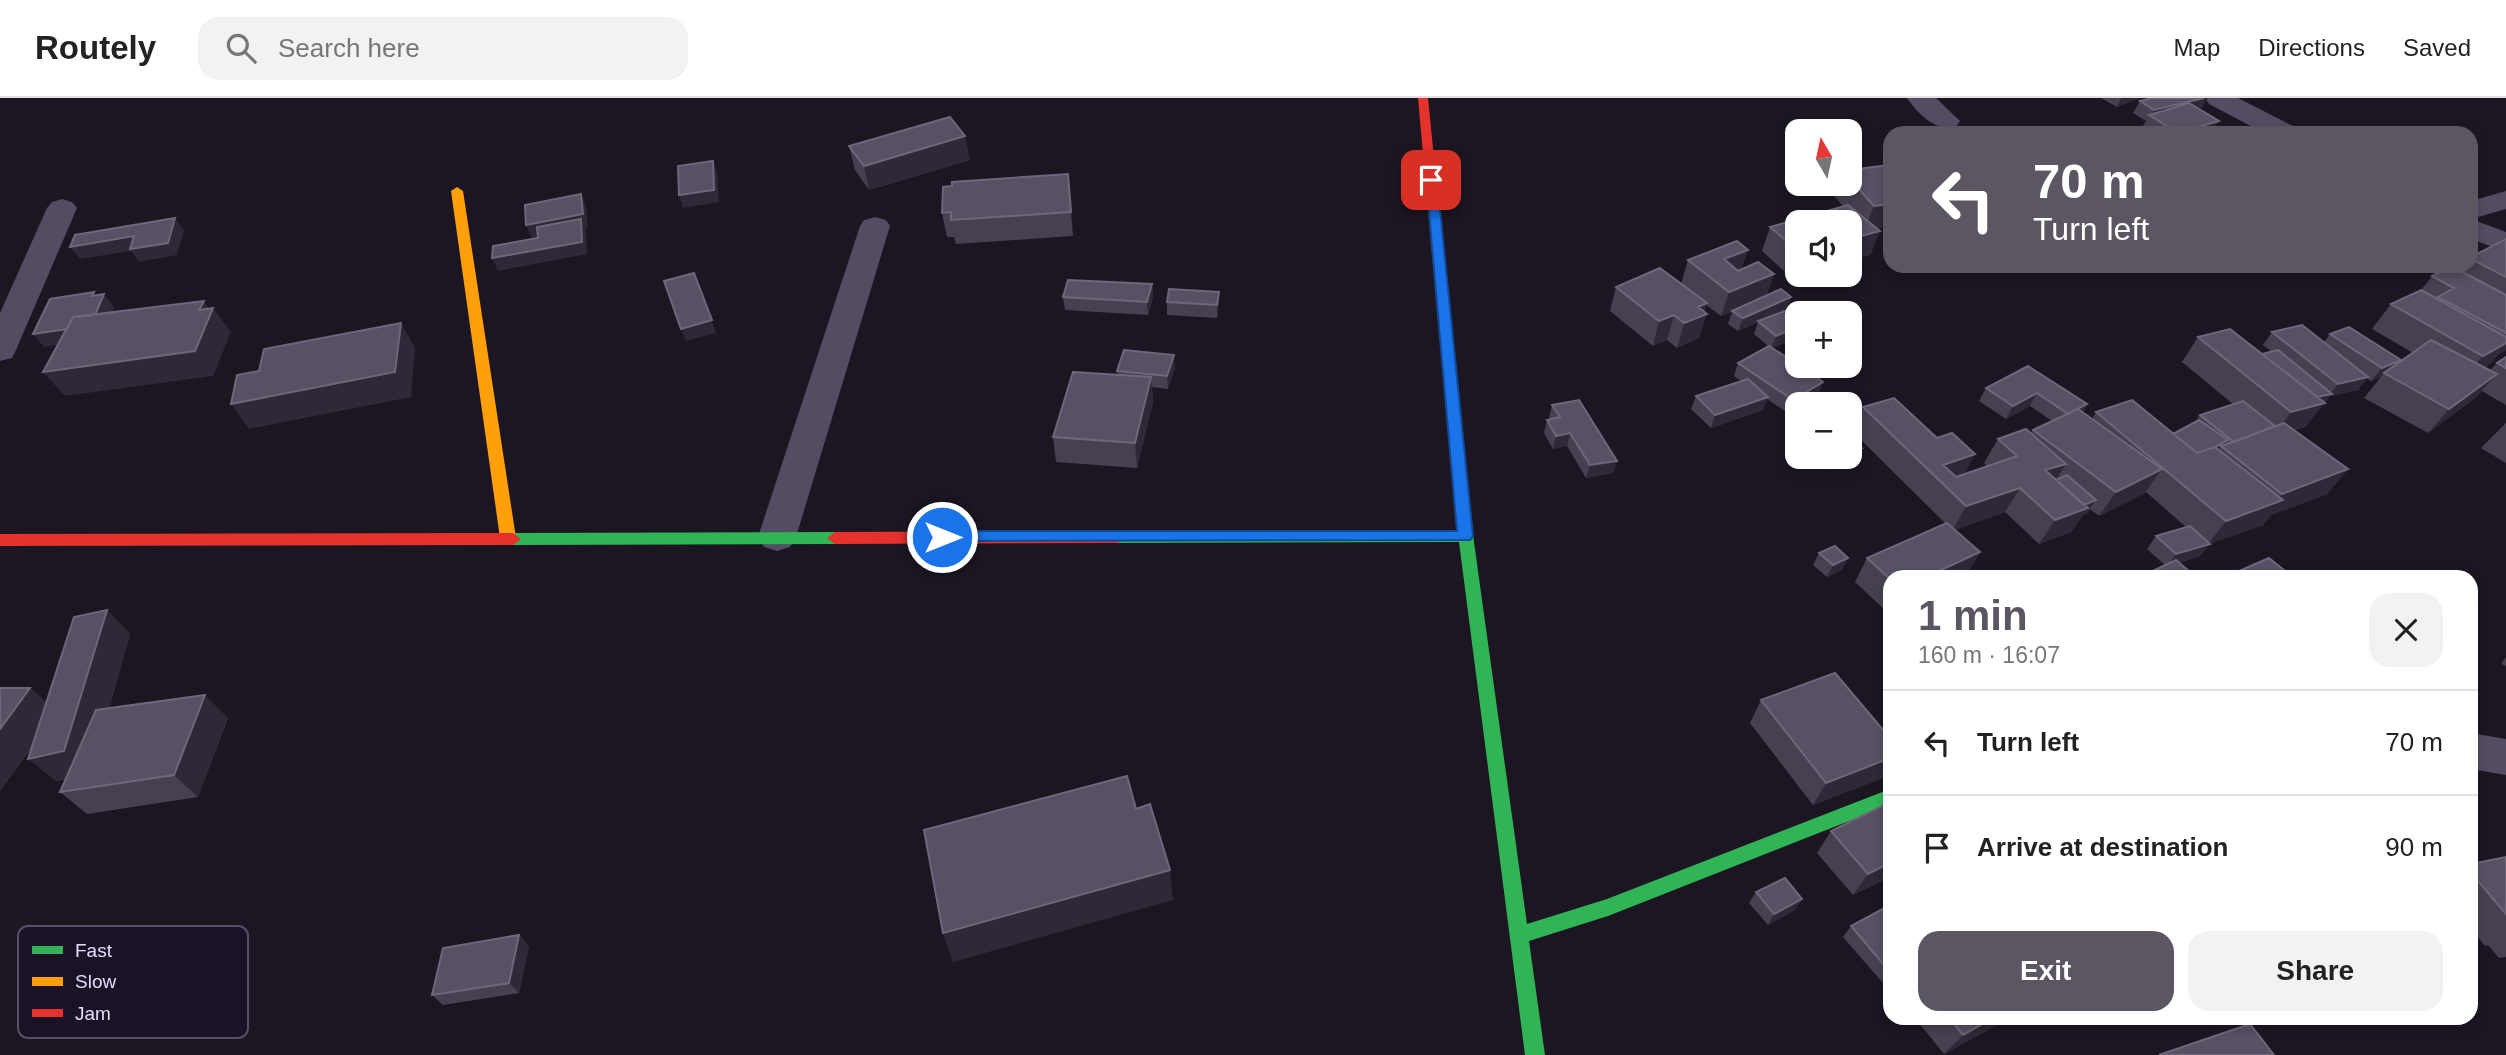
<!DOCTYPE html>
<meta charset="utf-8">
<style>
body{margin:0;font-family:Helvetica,sans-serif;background:#f2f2f2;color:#222;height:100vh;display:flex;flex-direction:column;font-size:26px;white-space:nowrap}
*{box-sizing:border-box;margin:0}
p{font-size:23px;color:#767676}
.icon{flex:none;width:38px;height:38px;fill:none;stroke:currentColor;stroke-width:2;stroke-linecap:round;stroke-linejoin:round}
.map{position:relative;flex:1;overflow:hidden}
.drawer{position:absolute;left:1883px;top:472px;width:595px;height:455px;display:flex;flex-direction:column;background:#fff;border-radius:21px;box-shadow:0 4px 10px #0003}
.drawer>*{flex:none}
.top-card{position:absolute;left:1883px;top:28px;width:595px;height:147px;border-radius:21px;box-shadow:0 4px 10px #0003;background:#5b5662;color:#fff;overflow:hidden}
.needle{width:46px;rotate:351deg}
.fabs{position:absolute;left:1785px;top:21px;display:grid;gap:14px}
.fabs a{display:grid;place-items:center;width:77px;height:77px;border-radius:14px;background:#fff;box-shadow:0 4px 10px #0003;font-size:35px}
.pin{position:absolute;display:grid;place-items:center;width:60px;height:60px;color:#fff;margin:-30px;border-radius:14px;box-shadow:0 4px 10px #0006}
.me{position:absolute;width:77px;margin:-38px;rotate:90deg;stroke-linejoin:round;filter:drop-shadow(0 0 5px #0008)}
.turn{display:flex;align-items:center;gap:24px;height:147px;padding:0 35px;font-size:32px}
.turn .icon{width:91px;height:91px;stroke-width:2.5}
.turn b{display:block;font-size:49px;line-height:60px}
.round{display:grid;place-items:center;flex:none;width:74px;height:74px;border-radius:21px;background:#f2f2f2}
.head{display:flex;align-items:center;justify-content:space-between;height:119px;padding:0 35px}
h1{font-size:42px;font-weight:700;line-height:52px;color:#5b5662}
.button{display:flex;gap:14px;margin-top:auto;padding:14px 35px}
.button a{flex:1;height:80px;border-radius:21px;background:#5b5662;color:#fff;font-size:28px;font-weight:700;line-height:80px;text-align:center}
.button a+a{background:#f2f2f2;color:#222}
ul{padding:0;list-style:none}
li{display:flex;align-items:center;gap:21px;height:105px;padding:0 35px;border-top:2px solid #e0e0e0}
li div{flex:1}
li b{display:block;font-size:26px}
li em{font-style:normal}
header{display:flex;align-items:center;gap:42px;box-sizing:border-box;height:98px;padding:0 35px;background:#fff;border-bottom:2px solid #e0e0e0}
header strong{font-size:33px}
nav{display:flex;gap:38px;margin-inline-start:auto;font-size:24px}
.search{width:490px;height:63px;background:#f2f2f2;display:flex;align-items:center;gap:18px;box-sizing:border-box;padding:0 24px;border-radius:21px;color:#767676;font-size:26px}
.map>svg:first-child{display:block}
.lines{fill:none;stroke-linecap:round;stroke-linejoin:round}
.street{fill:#534c62;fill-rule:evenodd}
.fast{fill:#30b455;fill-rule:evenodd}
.slow{fill:#ff9f0a;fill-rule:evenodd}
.jam{fill:#e5322d;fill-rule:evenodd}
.wall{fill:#474051}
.shaded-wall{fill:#2f2836}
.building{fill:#585063;stroke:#6f667b;stroke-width:2}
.route{fill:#1a73e8;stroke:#114b97;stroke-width:2}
.key{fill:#1b1226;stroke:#584e66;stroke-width:2}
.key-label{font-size:19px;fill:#e7dafc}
</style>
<header>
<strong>Routely</strong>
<div class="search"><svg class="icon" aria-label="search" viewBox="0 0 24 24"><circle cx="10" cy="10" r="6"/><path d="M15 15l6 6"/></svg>Search here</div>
<nav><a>Map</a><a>Directions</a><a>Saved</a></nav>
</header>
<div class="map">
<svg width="2506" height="957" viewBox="0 0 2506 957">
<rect width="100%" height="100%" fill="#1c1622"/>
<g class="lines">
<path class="street" d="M1907 0H1936L1960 23 1956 29C1936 34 1918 16 1907 0Z
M2205 0H2238L2295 29 2299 35H2264L2209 6Z
M2506 93V111L2471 121V103Z
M62 101 72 104 77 110 16 252 12 260 0 263V215L47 110 52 104Z
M875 119 886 122 890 128 796 439 790 449 777 453 764 449 758 439 860 128 864 122Z
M2471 121 2506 134V154L2471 141Z
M2471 635 2506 641V677L2471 671Z"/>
<path class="fast" d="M1461 396 1468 401 1527 826 1607 801 1890 691V707L1608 818 1529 843 1545 957H1525L1459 444 1118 445 1110 439 1118 433 1458 432 1454 401Z
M835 434 843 440 835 446 513 447 505 441 513 435Z"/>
<path class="slow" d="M457 89 463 93 516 440 508 446 500 440 451 93Z"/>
<path class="jam" d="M1418 0H1428L1468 401 1461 406 1454 401Z
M1118 433 1126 439 1118 445 835 446 827 440 835 434Z
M513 435 521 441 513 447 0 448V436Z"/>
</g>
<path class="wall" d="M2101 0H2139L2117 9Z
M2140 3 2201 11 2200 12 2212 35H2151L2142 29 2146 23 2133 15Z
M849 48 970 62 869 92 855 72Z
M1890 67 1878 131 1880 133 1870 157 1797 124V177L1792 180 1762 153 1770 129 1843 108 1833 97 1837 86H1850V72Z
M1068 76 1073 138 956 146 954 139H947L942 115Z
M2506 141V252L2499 256 2490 266 2485 269 2490 272 2497 265 2506 259V307L2482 293 2475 300 2428 335 2364 300 2381 279 2371 283 2367 280 2358 292 2330 298 2305 329 2295 332 2348 371 2327 396 2271 417 2263 427 2209 446 2200 458 2179 465 2165 467 2147 451 2156 438 2186 429 2146 394 2099 418 2090 411 2087 415 2083 417 2071 434 2039 446 2005 414 1955 432 1980 454 1966 478 1890 480V513L1887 514 1855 484 1867 460 1945 425 1852 333 1863 309 1965 376 1987 368 1984 365 1998 341 2031 335 2033 332 2052 323 2030 308 2006 321 1979 303 1986 290 2028 268 2087 306 2083 314 2092 321 2096 314 2173 336 2195 325 2200 317 2233 306 2182 264 2198 239 2262 256 2272 254 2263 247 2272 234 2324 244 2330 236 2399 264 2413 255 2372 231 2391 206 2421 192 2432 178 2459 173 2463 168H2471V159Z
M1688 162 1774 176 1766 198 1791 199 1787 212 1790 211 1773 250 1823 284 1818 297 1797 306V309L1788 315 1767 301 1763 312 1711 330 1691 311 1696 298 1741 283 1734 278 1738 265 1768 248 1754 236 1758 224 1738 233 1728 226 1732 214 1721 218 1706 207 1699 240 1677 250 1667 242 1653 248 1610 213 1616 189 1681 186Z
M1152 186 1153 199 1148 217 1065 212 1063 199Z
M1167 204 1219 207 1217 220 1167 217Z
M1175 269 1168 291 1152 289 1153 304 1137 370 1056 364 1053 339 1118 277 1117 273Z
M1552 307 1617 363 1613 375 1586 380 1567 348 1553 351 1544 335 1547 322 1550 321 1549 320Z
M2506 325V365L2481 350Z
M1862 350 1856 362 1829 372 1815 359H1850Z
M1819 455 1842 472 1827 479 1813 467Z
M107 512 130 536 109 611 228 620 198 699 87 716 60 694 66 681 56 683 33 647 0 693V590H30L46 604Z
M2506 559V568L2501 566Z
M1761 602 1890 640V676L1888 678 1813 707 1750 625Z
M1831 733 1890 779 1853 797 1817 755Z
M2506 759V859L2499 860 2488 847 2485 848 2471 831V766Z
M1756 794 1802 801 1795 812 1768 827 1749 805Z
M1890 807V880L1882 884 1843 839 1851 828Z
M519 837 529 848 519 895 443 907 432 897Z
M1915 920H2010L1944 956Z"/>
<path class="shaded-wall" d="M2121 0H2139L2117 9Z
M2204 0H2208L2201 11 2157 22 2151 18 2154 12Z
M2219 23 2212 35H2178Z
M965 38 970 62 869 92 864 68Z
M713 63 717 75 719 104 683 110 679 97Z
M1068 76 1071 100 1073 138 1071 114Z
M581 96 586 109 588 129 585 130 586 134 587 156 498 173 492 160 581 130 532 140 526 127Z
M1890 106V129L1864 132 1874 108Z
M175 120 184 132 177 157 139 164 131 153 80 161 70 149Z
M1880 133 1870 157 1850 163V141Z
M1748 152 1740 176 1716 185 1724 161Z
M1797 165V177H1803L1792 180Z
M694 175 716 235 686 243 681 231Z
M1774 176 1765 201 1721 218 1729 194Z
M1152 186 1153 199 1148 217 1147 204Z
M94 194 101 203 104 196 114 209 101 240 44 249 33 236 92 198Z
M1219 194V207L1217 220V207Z
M1791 199 1787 212 1738 233 1743 220Z
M204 203 211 214 213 210 231 234 213 278 65 298 43 274 199 212Z
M1707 205 1703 217 1707 216 1699 240 1677 250 1684 225 1698 209Z
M1674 217 1667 242 1653 248 1659 223Z
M401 225 415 250 411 299 249 331 231 306Z
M1797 229V240L1771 251 1776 238Z
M2506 244V252L2499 256 2490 266 2461 282 2483 258Z
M1174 257 1175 269 1168 291 1167 278Z
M2401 262 2387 277 2384 275 2381 279 2371 283 2382 270Z
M2497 276 2475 300 2428 335 2449 311Z
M1151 279 1153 304 1137 370 1135 345Z
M2368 279 2358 292 2330 298 2305 329 2272 339 2291 314 2302 303 2329 297 2338 286Z
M1823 284 1818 297 1802 306H1797V309L1788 315 1793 302Z
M2037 295 2030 308 2006 321 2013 308Z
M1768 299 1763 312 1711 330 1715 317Z
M2087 306 2079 319 2070 316Z
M1570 335 1567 348 1553 351 1556 338Z
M2228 342 2223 350 2221 348 2215 357 2192 361Z
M1862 350 1856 362 1829 372 1835 360 1850 359V354Z
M1975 356 1962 381 1944 387 1943 367Z
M1617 363 1613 375 1586 380 1590 367Z
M2066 366 2051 390 2045 372Z
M2162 371 2144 396 2099 418 2116 394Z
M2348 371 2327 396 2271 417 2263 427 2209 446 2200 458 2166 469 2176 456 2208 446 2226 423 2275 405 2282 396Z
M2020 390 2005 414 1952 433 1966 408Z
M2096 402 2087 415 2083 417 2071 434 2039 446 2055 422 2073 411Z
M1980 454 1966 478 1963 480H1924Z
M1848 460 1842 472 1827 479 1833 467Z
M107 512 130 536 91 675 56 683 28 661Z
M30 590 56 613 0 693V631Z
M205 597 228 620 198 699 174 677Z
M1890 660V676L1888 678 1813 707 1826 685Z
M1890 765V779L1853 797 1868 776Z
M1170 772 1173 802 953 864 943 835Z
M1802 801 1795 812 1768 827 1774 816Z
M519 837 529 848 519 895 509 885Z
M1890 874V880L1882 884Z
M1993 920H2010L1944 956 1963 937Z"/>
<path class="building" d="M2152 0H2204L2154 12 2140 3Z
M2189 5 2219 23 2178 35 2149 17Z
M950 19 965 38 864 68 849 48Z
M713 63 714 92 679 97 678 68Z
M1890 67V106L1874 108 1850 81V72Z
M1068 76 1071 114 951 122V114L942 115 943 89 952 88V84Z
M581 96 583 116 526 127 525 107Z
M1848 107 1880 133 1850 141V124H1797V152L1770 129Z
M175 120 168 145 130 151 134 138 70 149 75 137Z
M581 121 582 144 492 160 493 148 538 140 537 129Z
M2506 141V179L2471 161V159Z
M1737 143 1748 152 1724 161 1738 173 1758 164 1774 176 1729 194 1688 162Z
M2451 168 2506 197V235L2438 199 2454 190 2432 178Z
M1660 170 1707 205 1698 209 1707 216 1684 225 1674 217 1659 223 1616 189Z
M694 175 712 222 681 231 664 183Z
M1068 182 1152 186 1147 204 1063 199Z
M1169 191 1219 194 1217 207 1167 204Z
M1781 191 1791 199 1743 220 1732 213Z
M2421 192 2506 239V245L2483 258 2391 206Z
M94 194 92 198 104 196 95 217 73 219 67 231 33 236 50 201Z
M204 203 199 212 213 210 195 253 43 274 73 219Z
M1790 211 1797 216V229L1776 238 1758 223Z
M1808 212 1813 215H1799Z
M401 225 395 274 231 306 237 277 259 273 264 251Z
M2302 227 2368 279 2338 286 2272 234Z
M2349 229 2401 262 2382 270 2330 236Z
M2230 231 2325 305 2291 314 2198 239Z
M2431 242 2497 276 2449 311 2384 275Z
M1769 248 1797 266V268H1799L1823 284 1793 302 1738 265Z
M1124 252 1174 257 1167 278 1117 273Z
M2278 252 2332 296 2317 299 2262 256Z
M2506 259V270L2497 265Z
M2028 268 2087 306 2068 316 2037 295 2013 308 1986 290Z
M1073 274 1151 279 1135 345 1053 339Z
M1748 281 1768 299 1715 317 1696 298Z
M1894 300 1937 340 1952 335 1975 356 1943 367 1956 379 2017 358 1998 341 2026 331 2066 366 2045 372 2088 410 2055 422 2020 390 1966 408 1863 309Z
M1579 302 1617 363 1590 367 1570 335 1556 338 1547 322 1560 319 1552 307Z
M2132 302 2197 355 2215 349 2283 402 2226 423 2096 314Z
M2243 303 2275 328 2234 344 2200 317Z
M2078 311 2162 371 2116 394 2033 332Z
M2199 322 2228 342 2215 349 2197 355 2173 336Z
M2284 325 2348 371 2282 396 2221 348Z
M1850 338 1862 350 1850 354Z
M2067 377 2096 402 2084 407 2056 382Z
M1947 425 1980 454 1924 480H1890V481L1867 460Z
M2190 428 2210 446 2176 456 2156 438Z
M1835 448 1848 460 1833 467 1819 455Z
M2269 460 2294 480H2223Z
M2176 462 2197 480H2138Z
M107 512 64 653 28 661 74 519Z
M1835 575 1890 640V660L1826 685 1761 602Z
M0 590H30L0 631Z
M205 597 174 677 60 694 96 612Z
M1127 678 1136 711 1150 706 1170 772 943 835 924 732Z
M1890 704V765L1868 776 1831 733Z
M2506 759V816L2471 775V766Z
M1785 780 1802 801 1774 816 1756 794Z
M1890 807V874L1851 828Z
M519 837 509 885 432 897 443 850Z
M1949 920H1993L1963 937Z
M2250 926 2274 957H2159Z"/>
<path class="route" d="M1426 80 1437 82 1473 438 1470 442 936 443 934 439 942 433H1457Z"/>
<rect x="18" y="828" width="230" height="112" rx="10" class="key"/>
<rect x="32" y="848" width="31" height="8" fill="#30b455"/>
<rect x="32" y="879" width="31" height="9" fill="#ff9f0a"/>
<rect x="32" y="911" width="31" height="8" fill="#e5322d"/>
<g class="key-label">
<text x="75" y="859">Fast</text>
<text x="75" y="890">Slow</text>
<text x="75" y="922">Jam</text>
</g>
</svg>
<div class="fabs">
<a><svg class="needle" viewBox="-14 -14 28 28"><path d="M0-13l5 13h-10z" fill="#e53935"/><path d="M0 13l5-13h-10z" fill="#767676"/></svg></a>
<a><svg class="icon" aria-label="sound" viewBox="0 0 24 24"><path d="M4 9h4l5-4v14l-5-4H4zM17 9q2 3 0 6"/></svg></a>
<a>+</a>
<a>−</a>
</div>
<div class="pin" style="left:1431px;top:82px;background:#d93025"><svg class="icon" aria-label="arrive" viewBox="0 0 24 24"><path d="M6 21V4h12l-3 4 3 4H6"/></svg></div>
<svg class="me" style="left:942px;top:439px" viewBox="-20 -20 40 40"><circle r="17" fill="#1a73e8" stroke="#fff" stroke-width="3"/><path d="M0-11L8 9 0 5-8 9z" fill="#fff"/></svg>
<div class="top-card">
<div class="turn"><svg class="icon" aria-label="left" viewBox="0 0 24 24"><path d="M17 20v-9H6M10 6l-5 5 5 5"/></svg><div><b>70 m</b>Turn left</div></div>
</div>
<section class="drawer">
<div class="head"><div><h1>1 min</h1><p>160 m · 16:07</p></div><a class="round"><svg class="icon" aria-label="close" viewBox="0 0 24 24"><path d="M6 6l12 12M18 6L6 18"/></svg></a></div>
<ul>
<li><svg class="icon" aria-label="left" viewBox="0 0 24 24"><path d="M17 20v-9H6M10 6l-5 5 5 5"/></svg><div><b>Turn left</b></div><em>70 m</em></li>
<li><svg class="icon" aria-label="arrive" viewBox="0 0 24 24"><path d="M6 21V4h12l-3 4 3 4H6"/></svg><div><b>Arrive at destination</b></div><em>90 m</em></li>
</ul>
<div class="button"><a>Exit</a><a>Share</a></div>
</section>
</div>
